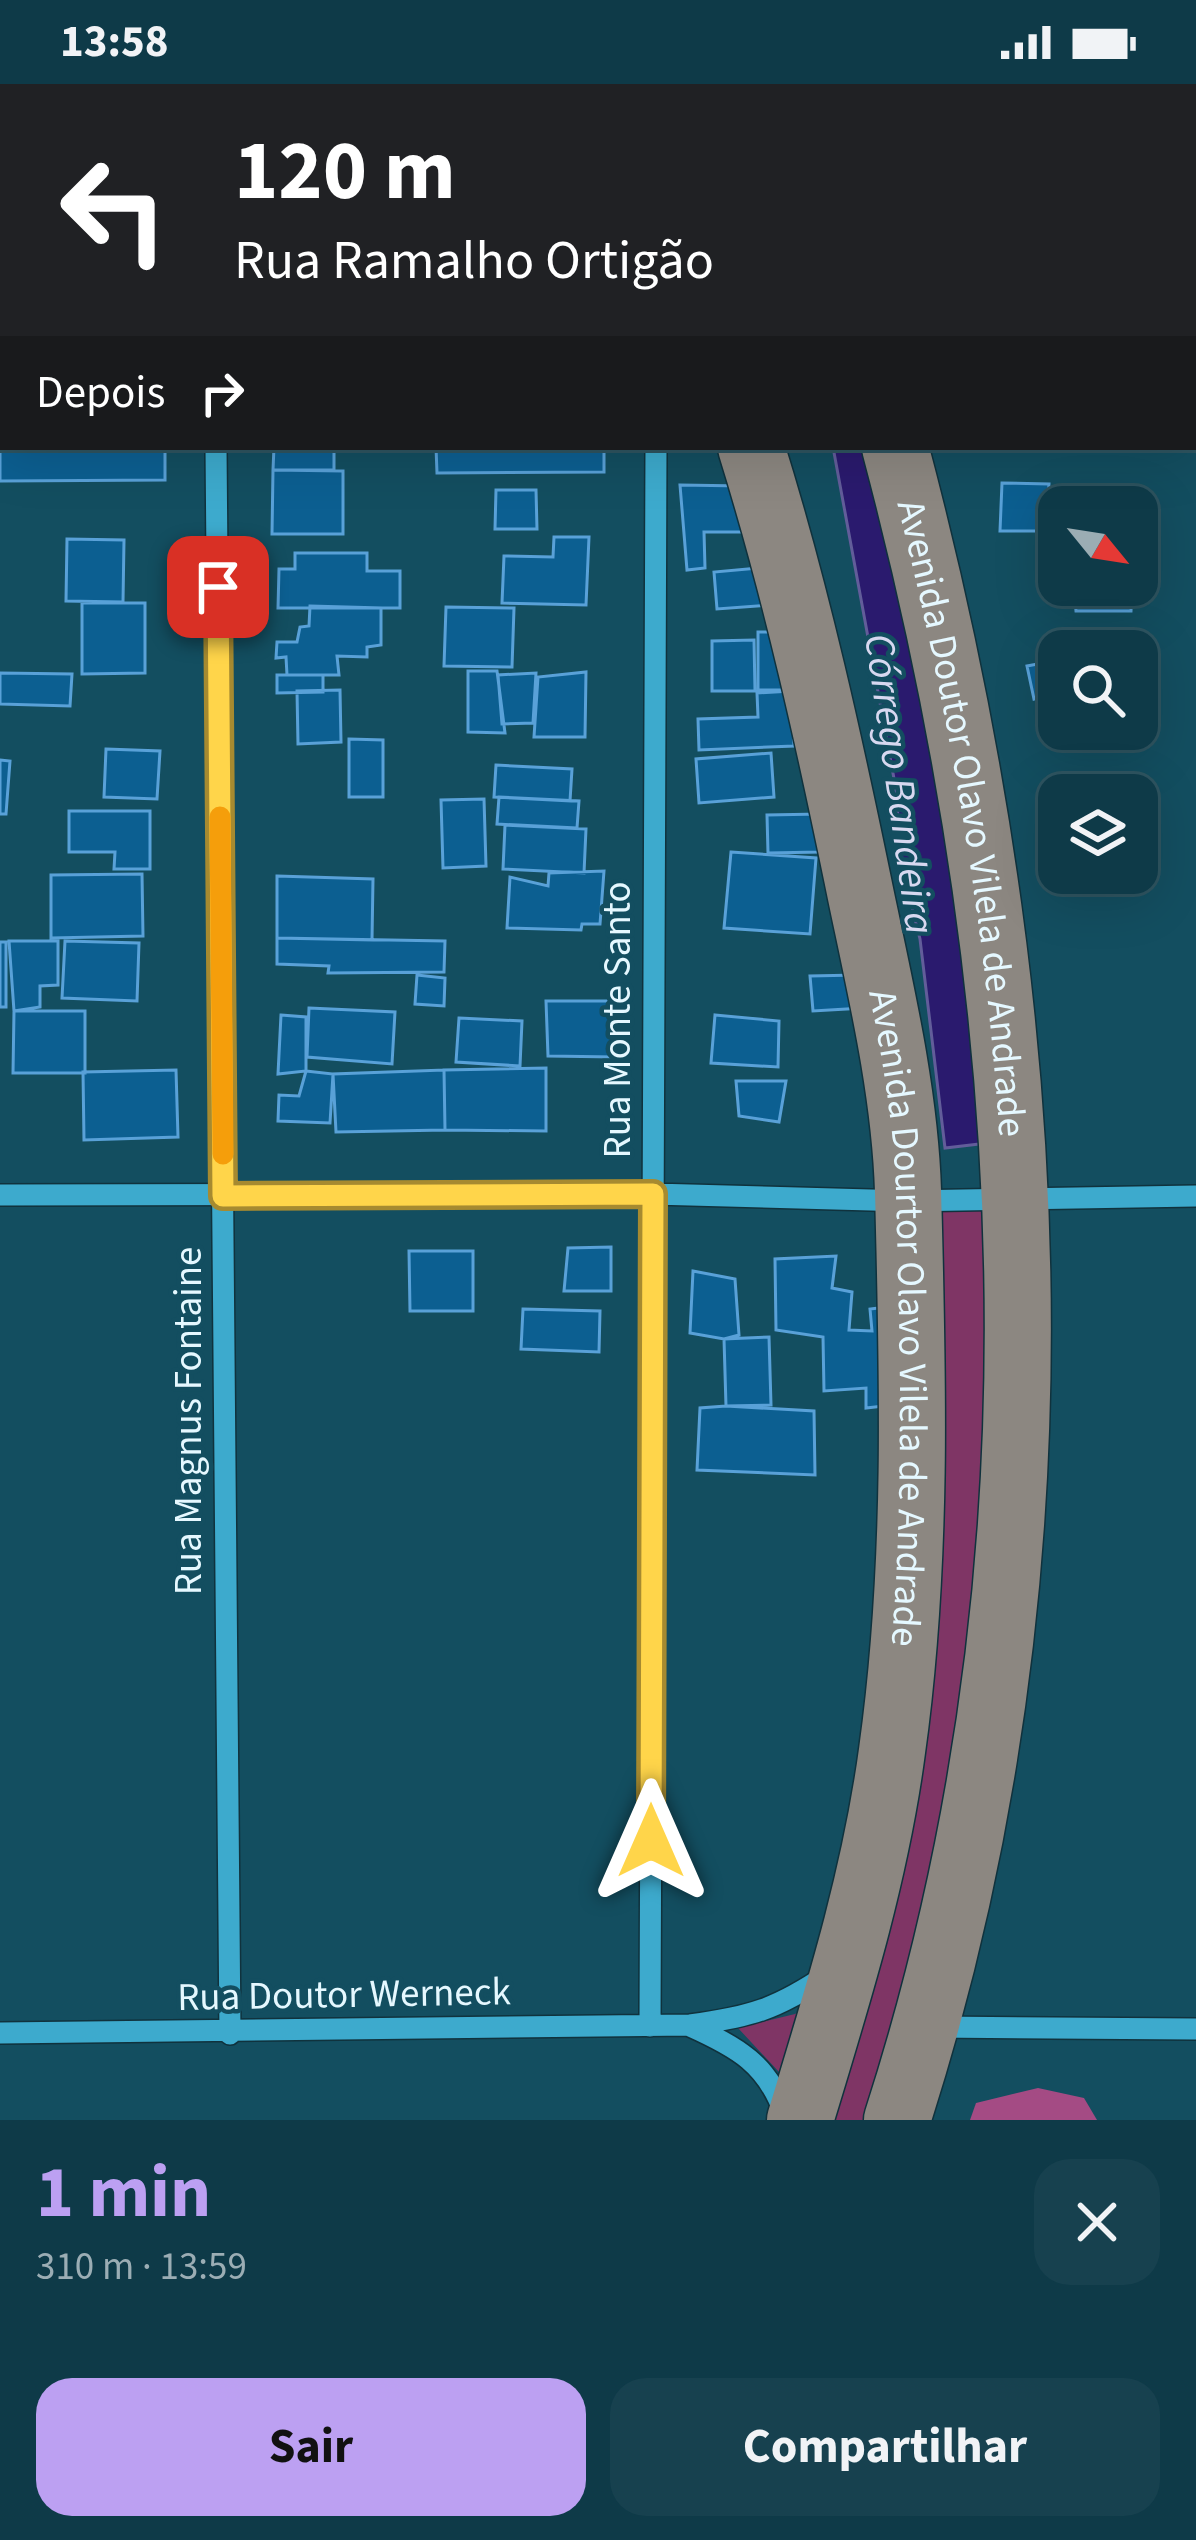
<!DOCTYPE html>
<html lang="pt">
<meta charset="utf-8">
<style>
body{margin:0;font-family:"Source Sans 3",sans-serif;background:#17414f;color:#f1f3f6;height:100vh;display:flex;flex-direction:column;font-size:45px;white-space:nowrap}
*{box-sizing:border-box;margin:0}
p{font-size:39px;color:#9badb4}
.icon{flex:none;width:66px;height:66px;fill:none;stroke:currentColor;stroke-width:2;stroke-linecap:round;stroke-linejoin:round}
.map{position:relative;height:2036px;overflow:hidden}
.sheet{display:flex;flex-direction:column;background:#0e3a48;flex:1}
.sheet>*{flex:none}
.guide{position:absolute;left:0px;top:0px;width:1197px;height:366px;box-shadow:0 12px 48px #0002,0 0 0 3px #2e5460;background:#202124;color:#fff;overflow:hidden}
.needle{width:78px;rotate:120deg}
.fabs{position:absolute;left:1038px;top:402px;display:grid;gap:24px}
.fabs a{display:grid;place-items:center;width:120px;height:120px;border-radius:24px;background:#0e3a48;box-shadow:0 12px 48px #0002,0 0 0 3px #2e5460;font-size:60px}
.pin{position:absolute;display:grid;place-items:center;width:102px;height:102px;color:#fff;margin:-51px;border-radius:24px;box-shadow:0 6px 18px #0006}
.me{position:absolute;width:132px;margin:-66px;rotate:0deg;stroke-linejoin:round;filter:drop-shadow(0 0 9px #0008)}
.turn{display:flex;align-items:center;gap:42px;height:252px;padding:0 36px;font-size:54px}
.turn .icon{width:156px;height:156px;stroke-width:2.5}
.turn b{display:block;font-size:84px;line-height:102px}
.then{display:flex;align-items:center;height:114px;padding:0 36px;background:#0003;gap:24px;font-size:45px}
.round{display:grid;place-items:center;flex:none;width:126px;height:126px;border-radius:36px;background:#17414f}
.head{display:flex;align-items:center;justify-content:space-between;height:204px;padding:0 36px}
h1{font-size:72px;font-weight:700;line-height:90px;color:#bca0f2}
.action{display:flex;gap:24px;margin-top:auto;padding:24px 36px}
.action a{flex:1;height:138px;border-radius:36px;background:#bca0f2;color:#111;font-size:48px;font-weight:700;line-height:138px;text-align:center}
.action a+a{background:#17414f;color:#f1f3f6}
.status{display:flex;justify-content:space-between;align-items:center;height:84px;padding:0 60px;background:#0e3a48;direction:ltr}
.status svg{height:33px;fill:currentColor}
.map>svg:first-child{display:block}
.green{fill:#7f3565}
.forest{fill:#a44b84}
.water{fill:#2a1a6e;stroke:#625d9a;stroke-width:3}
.building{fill:#0c5f91;stroke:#59a1d8;stroke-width:3}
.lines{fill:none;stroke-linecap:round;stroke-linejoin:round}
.minor-casing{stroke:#10323d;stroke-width:24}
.major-casing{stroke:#10323d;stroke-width:69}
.minor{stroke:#3daacd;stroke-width:21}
.major{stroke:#8c8781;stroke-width:66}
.route-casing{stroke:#a68a30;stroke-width:30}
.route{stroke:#ffd54a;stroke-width:21}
.slow{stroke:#f59e0b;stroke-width:21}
.labels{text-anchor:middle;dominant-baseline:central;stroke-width:9;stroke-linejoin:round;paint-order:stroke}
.street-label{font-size:39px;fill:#e5f8ff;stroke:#134e60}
.water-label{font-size:42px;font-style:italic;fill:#d7d8f0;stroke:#134e60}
</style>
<div class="status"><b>13:58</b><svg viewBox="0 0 49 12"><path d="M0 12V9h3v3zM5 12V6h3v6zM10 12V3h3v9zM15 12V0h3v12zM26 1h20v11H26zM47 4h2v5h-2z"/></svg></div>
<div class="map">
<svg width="1196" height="2036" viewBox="0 0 1196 2036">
<rect width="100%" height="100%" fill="#134e60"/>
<path class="green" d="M1005 1122 987 1563 881 2036H795L779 1988 738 1944 795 1930 866 1883 916 1123Z"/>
<path class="forest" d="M1038 2004 1084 2014 1097 2036H970L976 2019Z"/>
<path class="water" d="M833 363H876L1005 1057 945 1064 920 855 899 771 897 711Z"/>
<path class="building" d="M0 307 3 363H165V396L0 397Z
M274 363H334V386H273Z
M436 363H604V388L437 389Z
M273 386 343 387V450H272Z
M1002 399 1049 400 1046 447H1000Z
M680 401 742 402 746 448H704L705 484 687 486Z
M496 406H536L537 445H495Z
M554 453H589L586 521 502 519 504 472 553 473Z
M67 455 124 456 123 518 66 517Z
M295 469H367V487H400V524H278L279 485H295Z
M769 483 772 521 717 525 714 488Z
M1074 501H1132L1131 527H1076Z
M82 519H145V589L82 590Z
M310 522 381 524V561L367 563V573L337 572 339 591H287L286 573 276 574 277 558H297L300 543 309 542Z
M446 523 514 524 512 583 444 582Z
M758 548H793L792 606H758Z
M754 556 755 607H712V557Z
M1146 558 1148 654 1098 658 1097 645H1137V567H1103Z
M1059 576V608L1034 615 1027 582Z
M468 587H497L505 649 468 648Z
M586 588 585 653H534L538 593Z
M0 589 72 590 70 622 0 620Z
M536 589 533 639 502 640 498 591Z
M277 591H323V608L277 609Z
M340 606 341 658 298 660 297 607Z
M792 607 794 662 699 666 698 635 758 633 757 609Z
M349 655 383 656V713H349Z
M106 665 160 667 157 715 104 713Z
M771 669 774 713 699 719 696 675Z
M0 676 10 677 6 730H0Z
M496 681 572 685 570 717 494 713Z
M499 713 579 717 577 744 497 740Z
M484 715 486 782 443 784 441 716Z
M69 727H150V785H114L115 768H69Z
M820 730V768L768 769 767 731Z
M505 741 586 745 584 789 503 785Z
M731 768 816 774 810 850 724 844Z
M604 787 600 840H582L581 846 507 844 510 793 548 802 549 789Z
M142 790 143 852 51 854V791Z
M277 792 373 795 372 856 277 854Z
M277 854 445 857 444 888 328 889 329 882 277 880Z
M9 857H58V901L40 902V923L14 927Z
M65 857 139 859 137 917 62 914Z
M0 858H6V923H0Z
M417 891 445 894 444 922 415 920Z
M857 891 863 924 813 927 810 892Z
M546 917H614L615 973 548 972Z
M309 924 395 928 392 980 307 973Z
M14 927H85V989H13Z
M281 931 306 933V987L278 990Z
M715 931 779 937 778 983 711 979Z
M459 934 522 937 520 982 456 978Z
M546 984V1047L445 1046 444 986Z
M176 986 178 1053 84 1056 83 988Z
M444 986 445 1046 336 1048 333 990Z
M306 987 333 990 330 1039 278 1037 279 1011 299 1012Z
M736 997H786L779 1038 739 1032Z
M611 1163V1207H564L568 1164Z
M409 1167H473V1227H410Z
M836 1172 832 1204 852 1208 849 1246 872 1247 870 1225 895 1222 893 1321 866 1324V1304L824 1307 823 1253 776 1246 775 1175Z
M693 1187 735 1195 739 1251 724 1255 690 1249Z
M523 1225 600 1227 599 1268 521 1265Z
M769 1253 771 1321 726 1322 724 1255Z
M726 1322 814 1327 815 1391 697 1386 700 1324Z"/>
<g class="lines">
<g class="minor-casing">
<path id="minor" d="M448 0 450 3
M216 3 218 0
M0 110 3 113
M1194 232H1196
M0 248H3
M216 363 230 1950
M0 1111 653 1110 907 1117 1196 1112
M650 1942 656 363
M690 1942C737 1963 768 1980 785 2031
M933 1943 1196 1945
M0 1949 690 1941C750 1933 777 1925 827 1891"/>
</g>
<g class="major-casing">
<g id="major">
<path d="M615 0 617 3"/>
<path d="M785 0 786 3"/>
<path id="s1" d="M751 363C797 510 830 661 861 812 881 907 905 1009 908 1107 913 1292 918 1482 892 1667 875 1794 837 1914 800 2036"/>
<path id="s2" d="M895 363C1042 916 1074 1487 897 2036"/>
</g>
</g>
<use href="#minor" class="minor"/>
<use href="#major" class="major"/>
</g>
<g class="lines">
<g class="route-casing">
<path id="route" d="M218 503 223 1112 653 1110 651 1757"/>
</g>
<use href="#route" class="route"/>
<path class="slow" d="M220 733 223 1070"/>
</g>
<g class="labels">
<g class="street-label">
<text stroke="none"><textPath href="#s2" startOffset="378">Avenida Doutor Olavo Vilela de Andrade</textPath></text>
<text transform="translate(618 936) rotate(-90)">Rua Monte Santo</text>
<text stroke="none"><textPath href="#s1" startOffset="888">Avenida Dourtor Olavo Vilela de Andrade</textPath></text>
<text transform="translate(189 1337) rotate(-90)">Rua Magnus Fontaine</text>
<text transform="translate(344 1911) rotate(-1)">Rua Doutor Werneck</text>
</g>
<g class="water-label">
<text transform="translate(899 700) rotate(82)">Córrego Bandeira</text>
</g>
</g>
</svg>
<div class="fabs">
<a><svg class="needle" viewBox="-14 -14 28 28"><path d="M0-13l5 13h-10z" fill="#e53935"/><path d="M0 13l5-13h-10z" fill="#9badb4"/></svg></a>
<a><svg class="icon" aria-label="search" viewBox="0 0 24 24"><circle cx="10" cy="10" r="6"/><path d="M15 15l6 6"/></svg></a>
<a><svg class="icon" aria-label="layers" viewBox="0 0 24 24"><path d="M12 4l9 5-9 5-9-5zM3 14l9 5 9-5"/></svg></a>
</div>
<div class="pin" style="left:218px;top:503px;background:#d93025"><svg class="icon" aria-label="arrive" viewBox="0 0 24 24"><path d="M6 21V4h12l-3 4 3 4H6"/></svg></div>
<svg class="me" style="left:651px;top:1757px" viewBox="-20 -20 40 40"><path d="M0-17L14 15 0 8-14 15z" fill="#ffd54a" stroke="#fff" stroke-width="4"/></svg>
<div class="guide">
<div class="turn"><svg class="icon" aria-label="left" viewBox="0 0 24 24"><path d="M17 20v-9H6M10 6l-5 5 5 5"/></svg><div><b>120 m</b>Rua Ramalho Ortigão</div></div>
<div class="then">Depois<svg class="icon" aria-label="right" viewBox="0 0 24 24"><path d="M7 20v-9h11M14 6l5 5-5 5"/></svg></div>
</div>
</div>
<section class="sheet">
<div class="head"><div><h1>1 min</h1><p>310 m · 13:59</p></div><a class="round"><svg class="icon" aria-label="close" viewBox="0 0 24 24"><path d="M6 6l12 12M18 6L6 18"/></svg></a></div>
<div class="action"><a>Sair</a><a>Compartilhar</a></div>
</section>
